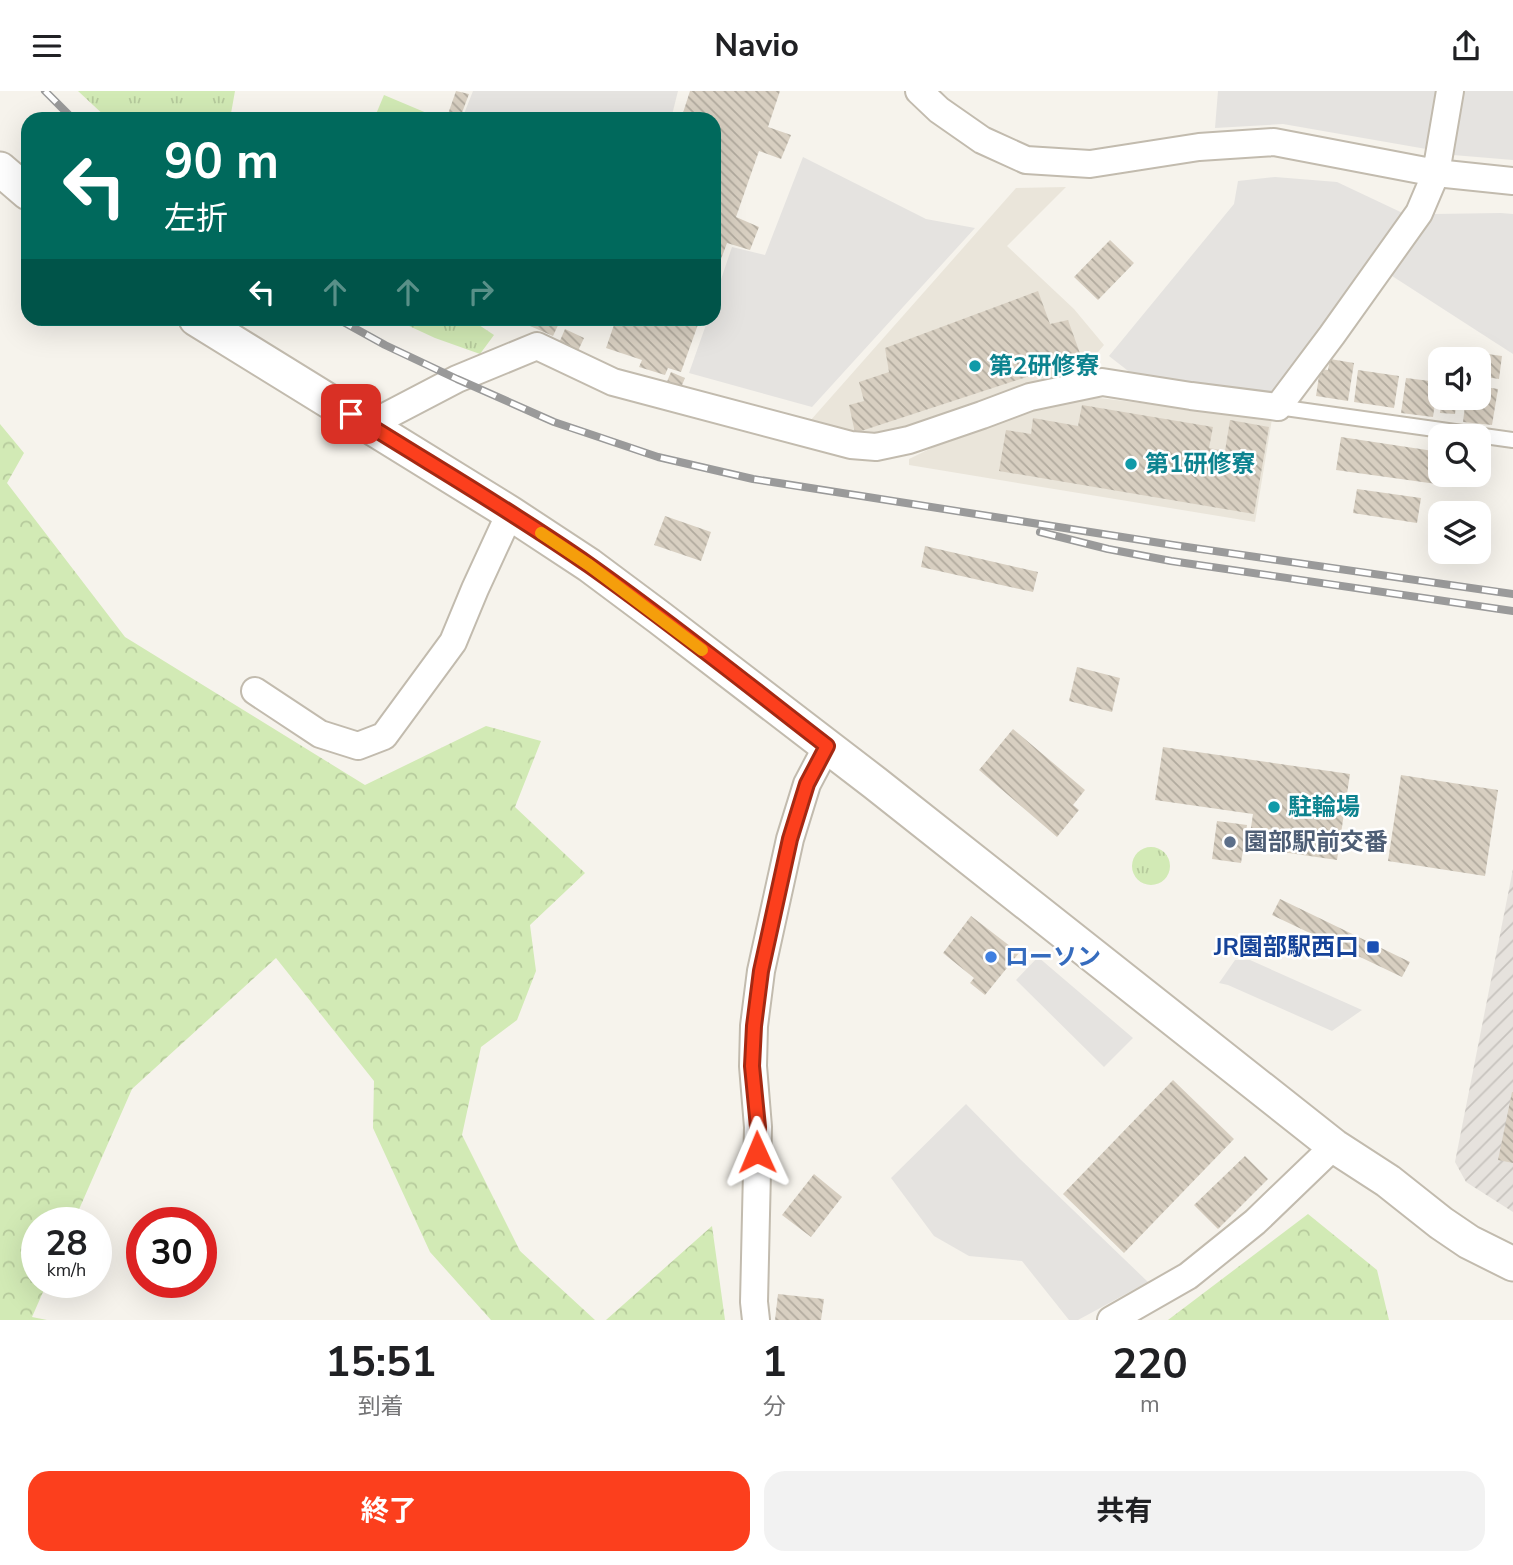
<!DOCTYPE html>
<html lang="ja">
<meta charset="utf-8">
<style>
body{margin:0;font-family:"Nunito Sans","Noto Sans JP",sans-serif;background:#f2f2f2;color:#202124;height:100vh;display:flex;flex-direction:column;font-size:26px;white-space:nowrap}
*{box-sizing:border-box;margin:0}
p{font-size:23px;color:#757577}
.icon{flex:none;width:38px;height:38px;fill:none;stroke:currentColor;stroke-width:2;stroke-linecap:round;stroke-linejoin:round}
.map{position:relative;height:1229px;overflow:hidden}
.drawer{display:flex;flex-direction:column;background:#fff;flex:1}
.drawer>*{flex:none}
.hud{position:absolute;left:21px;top:21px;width:700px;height:214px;border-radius:21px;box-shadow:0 7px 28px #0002;background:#00695c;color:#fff;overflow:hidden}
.fabs{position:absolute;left:1428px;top:256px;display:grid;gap:14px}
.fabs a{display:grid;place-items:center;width:63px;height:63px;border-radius:14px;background:#fff;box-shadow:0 7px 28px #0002;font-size:35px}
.speed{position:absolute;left:21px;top:1116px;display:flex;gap:14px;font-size:35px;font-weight:700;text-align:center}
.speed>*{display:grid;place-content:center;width:91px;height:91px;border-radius:50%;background:#fff;box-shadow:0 7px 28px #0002;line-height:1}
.speed small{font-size:18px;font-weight:400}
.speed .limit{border:10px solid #d22;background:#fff;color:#111}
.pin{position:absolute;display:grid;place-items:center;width:60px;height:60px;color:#fff;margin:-30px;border-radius:14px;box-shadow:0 4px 10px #0006}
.me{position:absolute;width:77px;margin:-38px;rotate:359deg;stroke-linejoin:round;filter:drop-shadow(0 0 5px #0008)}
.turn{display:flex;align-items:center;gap:24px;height:147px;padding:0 28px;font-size:32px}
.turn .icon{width:91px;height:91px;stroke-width:2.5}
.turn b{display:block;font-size:49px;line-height:60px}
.lanes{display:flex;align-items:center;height:66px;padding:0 28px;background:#0003;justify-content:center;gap:35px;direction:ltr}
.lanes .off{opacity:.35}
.eta{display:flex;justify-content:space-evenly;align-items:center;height:119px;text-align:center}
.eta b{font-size:42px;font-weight:700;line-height:49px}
.cta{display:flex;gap:14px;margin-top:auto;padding:14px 28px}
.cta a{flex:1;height:80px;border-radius:21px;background:#fc3f1d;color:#fff;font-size:28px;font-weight:700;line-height:80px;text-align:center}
.cta a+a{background:#f2f2f2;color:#202124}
header{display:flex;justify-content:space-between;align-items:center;height:91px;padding:0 28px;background:#fff;font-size:32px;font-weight:700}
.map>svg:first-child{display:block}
.residential{fill:#eae5da}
.industrial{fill:url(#industrial-furrows)}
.grass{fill:url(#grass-tufts)}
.forest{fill:url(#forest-crowns)}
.pitch{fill:#d2eab5}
.parking{fill:#e5e3e0}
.building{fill:url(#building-back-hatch)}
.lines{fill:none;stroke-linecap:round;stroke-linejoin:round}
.service-casing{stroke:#c2bbae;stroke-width:18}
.minor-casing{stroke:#c2bbae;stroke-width:30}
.tertiary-casing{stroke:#c2bbae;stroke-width:37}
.service{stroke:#fff;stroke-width:14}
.minor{stroke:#fff;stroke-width:26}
.tertiary{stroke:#fff;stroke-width:33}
.rail-casing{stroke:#9a9a9a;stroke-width:8}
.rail{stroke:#fff;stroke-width:5;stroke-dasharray:16;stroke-linecap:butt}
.route-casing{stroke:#a42913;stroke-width:18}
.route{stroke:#fc3f1d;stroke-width:12}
.slow{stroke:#f59e0b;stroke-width:12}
.culture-dot{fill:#0f9aa8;stroke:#fff;stroke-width:2.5}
.service-dot{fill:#5c6f8a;stroke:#fff;stroke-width:2.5}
.transit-dot{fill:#1a4fb4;stroke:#fff;stroke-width:2.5}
.shop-dot{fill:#3f7fe0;stroke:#fff;stroke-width:2.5}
.labels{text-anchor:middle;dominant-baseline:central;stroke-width:5;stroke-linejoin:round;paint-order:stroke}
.culture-label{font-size:24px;font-weight:bold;fill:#0d838f;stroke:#fff;text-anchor:start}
.service-label{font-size:24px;font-weight:bold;fill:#4e5e75;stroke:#fff;text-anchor:start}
.transit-label{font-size:24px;font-weight:bold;fill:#164399;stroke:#fff;text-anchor:end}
.shop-label{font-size:24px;font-weight:bold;fill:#366cbe;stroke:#fff;text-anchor:start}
</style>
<header><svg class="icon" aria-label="menu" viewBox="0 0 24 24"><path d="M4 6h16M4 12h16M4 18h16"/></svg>Navio<svg class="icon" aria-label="share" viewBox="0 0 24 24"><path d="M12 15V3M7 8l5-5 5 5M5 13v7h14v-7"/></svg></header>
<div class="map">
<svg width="1513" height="1229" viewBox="0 0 1513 1229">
<defs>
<pattern id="industrial-furrows" width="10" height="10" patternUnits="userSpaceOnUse" patternTransform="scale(1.75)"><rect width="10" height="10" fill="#e6e2dd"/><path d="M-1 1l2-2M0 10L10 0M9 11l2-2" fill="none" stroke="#c7c3be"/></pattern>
<pattern id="grass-tufts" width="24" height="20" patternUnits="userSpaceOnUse" patternTransform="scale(1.75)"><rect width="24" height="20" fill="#d2eab5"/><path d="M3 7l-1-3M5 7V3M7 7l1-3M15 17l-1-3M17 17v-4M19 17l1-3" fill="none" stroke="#b6ca9c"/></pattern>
<pattern id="forest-crowns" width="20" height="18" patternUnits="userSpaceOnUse" patternTransform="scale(1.75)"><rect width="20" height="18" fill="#d2eab5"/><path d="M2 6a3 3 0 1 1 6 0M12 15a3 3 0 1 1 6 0" fill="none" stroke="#b6ca9c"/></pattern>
<pattern id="building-back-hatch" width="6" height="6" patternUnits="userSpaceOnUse" patternTransform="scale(1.75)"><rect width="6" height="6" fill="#d8cfc1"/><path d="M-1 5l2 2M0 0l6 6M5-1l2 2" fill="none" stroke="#b1aa9e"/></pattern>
</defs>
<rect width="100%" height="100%" fill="#f6f3ec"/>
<path class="residential" d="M1066 96 1007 155 1074 218 1104 254 1082 280 873 349 810 330 1016 97Z
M1075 304 1272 328 1255 431 909 374V368L960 343Z"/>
<path class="industrial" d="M1513 778V1121L1466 1091 1455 1071Z"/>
<path class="grass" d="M78 0H235L230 28H108Z
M394 228H470L494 244 480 263 435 247Z
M1132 775a19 19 0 1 1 38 0a19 19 0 1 1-38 0Z"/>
<path class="forest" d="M0 333 24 362 7 392 125 546 365 694 486 635 541 650 515 716 585 782 530 834 536 880 517 929 481 956 462 1044 520 1160 595 1229H491L430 1161 373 1037 374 990 276 867 132 998 73 1132H37V1192H47L32 1226 47 1229H0Z
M1308 1123 1377 1179 1389 1229H1168Z
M712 1135 725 1229H606Z"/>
<path class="pitch" d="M384 4 441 28H374Z"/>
<path class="parking" d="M473 0H678L671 28H462Z
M1218 0H1441L1432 59 1283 33 1215 37Z
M1463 0H1513V69L1453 64Z
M803 66 926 128 975 137 812 316 689 282 708 228H714V209L732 156 765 164Z
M1275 86 1337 91 1409 125 1273 308 1141 290 1109 265 1234 113 1238 90Z
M1501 122 1513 123V263L1389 183 1434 123Z
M1038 866 1133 947 1104 976 1016 889Z
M1235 869H1250L1362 919 1332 940 1228 894 1219 892Z
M966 1013 1020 1068 1148 1191 1078 1229H1069L1022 1170 969 1165 934 1145 891 1087Z"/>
<path class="building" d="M456 0 469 3 460 27 448 23Z
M690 0H780L768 36 791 44 781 68 759 60 736 126 759 136 750 159 727 152 714 187V28H681Z
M1110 149 1134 172 1098 209 1074 186Z
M1038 200 1050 233 1068 229 1082 268 855 342 849 314 864 310 859 291 889 281 885 257Z
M514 228H561L553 245Z
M616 228H700L681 281 668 277 665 284 639 276 642 269 606 257Z
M565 238 584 247 578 260 559 252Z
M1473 261 1502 265 1499 288 1479 285V268H1472Z
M1330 268 1354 272 1348 310 1316 305 1320 278 1328 279Z
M1358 279 1399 285 1394 317 1354 311Z
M671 281 685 287 680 299 666 293Z
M1406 287 1438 291 1433 326 1401 322Z
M1479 295 1498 298 1492 334 1463 331 1466 306H1479Z
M1442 306H1457L1455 323 1440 322Z
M1082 314 1213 336 1209 357 1225 360 1230 329 1269 336 1254 423 999 380 1006 339 1031 343 1033 327 1078 335Z
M1341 346 1440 361V383H1460L1458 396 1336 379Z
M1357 398 1421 407 1417 432 1353 422Z
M665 425 711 441 701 470 654 454Z
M925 455 1038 481 1033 501 921 476Z
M1077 576 1120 587 1112 621 1069 610Z
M1013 638 1085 699 1073 714 1079 719 1057 746 979 679Z
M1163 656 1350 683 1337 769 1248 756 1253 723 1155 709Z
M1401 684 1498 699 1485 785 1388 770Z
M1217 730 1247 734 1241 772 1212 768Z
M1280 808 1410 871 1402 886 1272 824Z
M971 825 1019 862 985 904 970 892 974 887 943 862Z
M1173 989 1234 1048 1124 1162 1063 1103Z
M1512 1001H1513V1072L1498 1069Z
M1245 1065 1268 1088 1218 1138 1194 1114Z
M814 1083 842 1106 811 1146 782 1124Z
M778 1203 824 1208 821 1229H775Z"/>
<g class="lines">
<g class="service-casing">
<path id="service" d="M1278 316 1513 349"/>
</g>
<g class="minor-casing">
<path id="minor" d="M919 0 939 19 982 49 1026 69 1090 73 1199 56 1274 51 1436 82 1513 90
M369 334 457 288 537 255 613 291 851 354 876 356 909 349 982 324 1030 306 1102 291 1191 305 1278 316 1332 244 1419 122 1436 82 1450 0
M255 600 320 643 358 655 384 645 453 551 475 498 510 422
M756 1229 754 1211 758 1036 753 975 754 935 761 880 790 748 807 693 827 655
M1111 1229 1188 1185 1255 1131 1334 1055"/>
</g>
<g class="tertiary-casing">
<path id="tertiary" d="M0 78 28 102
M196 228 510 422 589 474 660 527 875 692 1334 1055 1388 1090 1441 1132 1469 1151 1513 1173"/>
</g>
<use href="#service" class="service"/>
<use href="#minor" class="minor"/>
<use href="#tertiary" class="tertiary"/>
<g class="rail-casing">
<path id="rail" d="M45 0 73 28
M338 228 385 254 457 288 554 331 658 366 753 388 1173 454 1513 503
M1040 441 1108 458 1171 470 1513 520"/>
</g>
<use href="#rail" class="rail"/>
</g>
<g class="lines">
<g class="route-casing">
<path id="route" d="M351 323C430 373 512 420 589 474 670 531 748 594 827 655L807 693 790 748 761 880 754 935 752 975 758 1036 757 1061"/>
</g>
<use href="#route" class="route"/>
<path class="slow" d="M541 442 589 474 702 559"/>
</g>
<g class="culture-dot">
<circle cx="975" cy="275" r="7"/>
<circle cx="1131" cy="373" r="7"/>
<circle cx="1274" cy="716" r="7"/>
</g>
<circle class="service-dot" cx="1230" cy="751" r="7"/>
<rect class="transit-dot" x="1366" y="849" width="14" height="14" rx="3.5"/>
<circle class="shop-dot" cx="991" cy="866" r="7"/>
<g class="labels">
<g class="culture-label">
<text x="989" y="275">第2研修寮</text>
<text x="1145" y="373">第1研修寮</text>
<text x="1288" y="716">駐輪場</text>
</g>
<g class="service-label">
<text x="1244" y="751">園部駅前交番</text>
</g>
<g class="transit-label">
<text x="1359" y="856">JR園部駅西口</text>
</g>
<g class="shop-label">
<text x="1005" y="866">ローソン</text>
</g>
</g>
</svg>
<div class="fabs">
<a><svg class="icon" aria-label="sound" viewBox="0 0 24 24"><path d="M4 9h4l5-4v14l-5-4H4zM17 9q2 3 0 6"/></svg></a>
<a><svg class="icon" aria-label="search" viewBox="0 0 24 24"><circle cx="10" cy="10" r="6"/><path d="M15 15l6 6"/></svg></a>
<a><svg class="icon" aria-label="layers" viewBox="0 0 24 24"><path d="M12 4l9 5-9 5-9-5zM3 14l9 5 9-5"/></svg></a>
</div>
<div class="speed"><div>28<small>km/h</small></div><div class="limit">30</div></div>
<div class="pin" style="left:351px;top:323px;background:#d93025"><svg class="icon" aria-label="arrive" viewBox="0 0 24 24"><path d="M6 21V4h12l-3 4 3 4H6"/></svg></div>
<svg class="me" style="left:757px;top:1061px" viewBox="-20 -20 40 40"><path d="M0-17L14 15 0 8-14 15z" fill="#fc3f1d" stroke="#fff" stroke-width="4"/></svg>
<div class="hud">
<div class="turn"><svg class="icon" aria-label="left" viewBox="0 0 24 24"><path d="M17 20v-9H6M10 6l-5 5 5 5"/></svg><div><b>90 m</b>左折</div></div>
<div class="lanes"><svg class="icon" aria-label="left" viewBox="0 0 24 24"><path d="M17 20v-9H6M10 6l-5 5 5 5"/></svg><svg class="icon off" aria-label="ahead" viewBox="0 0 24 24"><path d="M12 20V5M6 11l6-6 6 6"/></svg><svg class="icon off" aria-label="ahead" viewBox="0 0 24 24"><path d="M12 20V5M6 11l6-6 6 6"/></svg><svg class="icon off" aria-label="right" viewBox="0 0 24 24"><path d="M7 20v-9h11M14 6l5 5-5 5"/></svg></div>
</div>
</div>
<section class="drawer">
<div class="eta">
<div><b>15:51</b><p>到着</p></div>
<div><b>1</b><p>分</p></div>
<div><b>220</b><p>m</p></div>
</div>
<div class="cta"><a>終了</a><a>共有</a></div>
</section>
